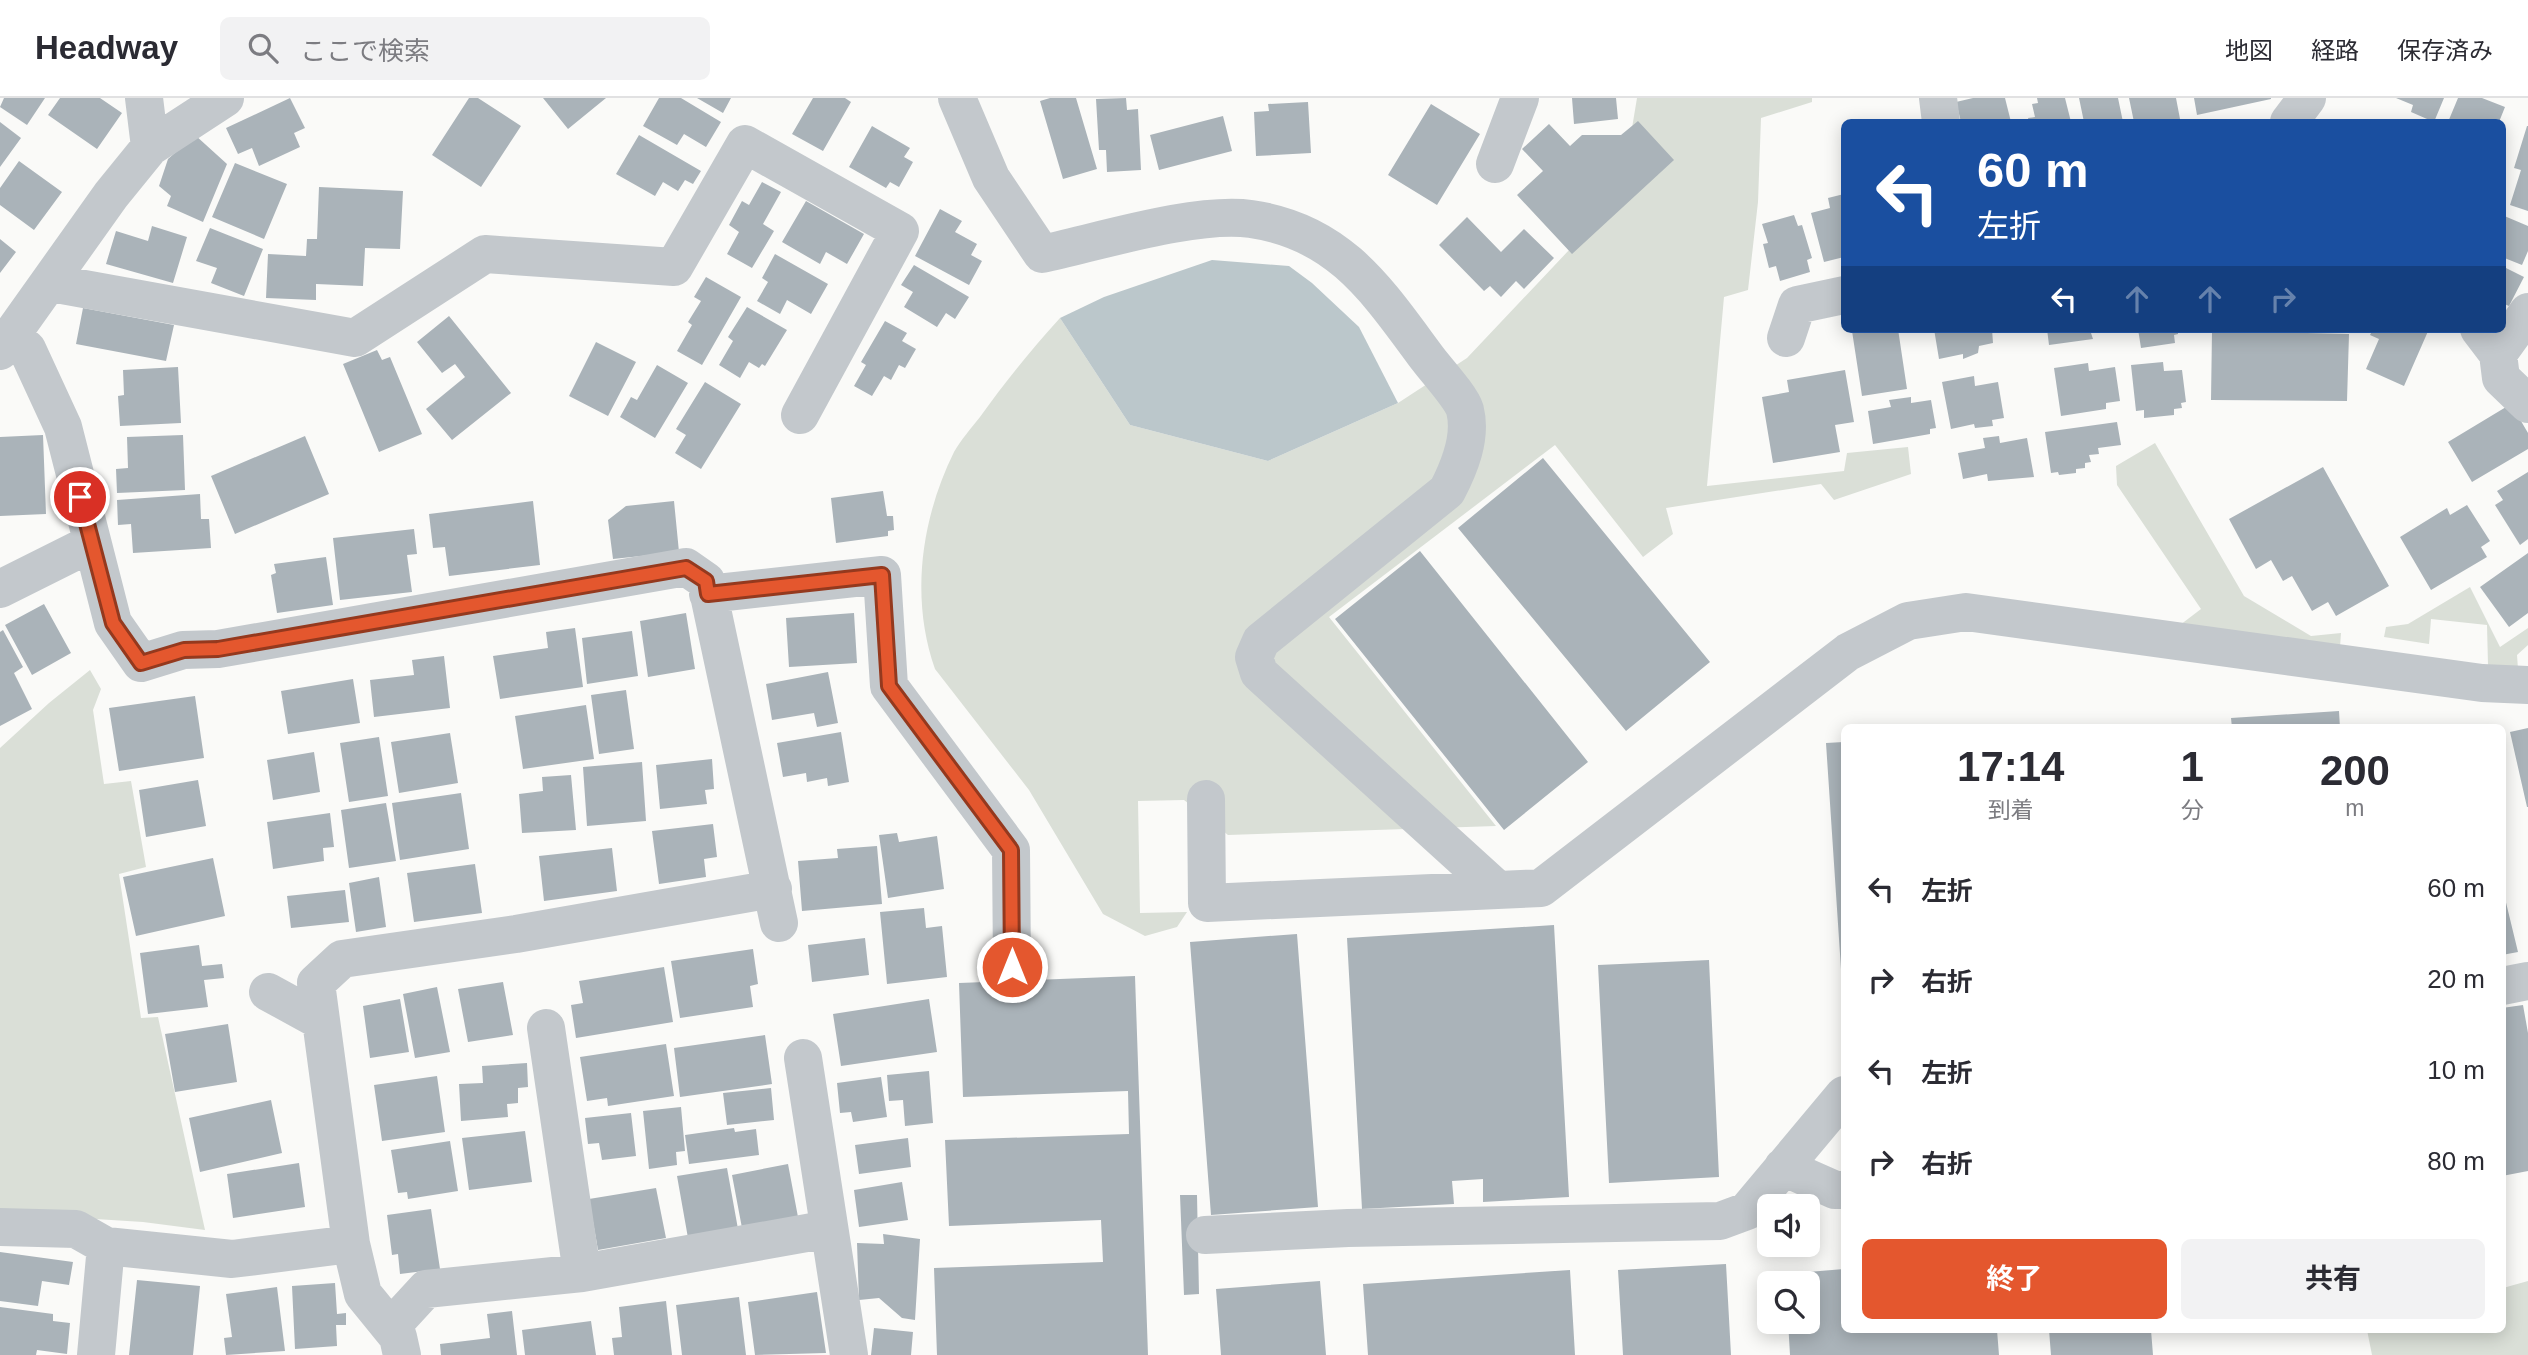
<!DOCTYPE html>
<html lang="ja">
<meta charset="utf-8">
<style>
body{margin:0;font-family:Helvetica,"Noto Sans JP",sans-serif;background:#f2f2f3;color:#2b2b33;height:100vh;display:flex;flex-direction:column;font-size:26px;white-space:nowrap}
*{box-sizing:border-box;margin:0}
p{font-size:23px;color:#7c7c81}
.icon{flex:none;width:38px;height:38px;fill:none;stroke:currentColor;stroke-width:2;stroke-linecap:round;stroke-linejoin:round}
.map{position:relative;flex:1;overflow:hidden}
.side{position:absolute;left:1841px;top:626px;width:665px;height:609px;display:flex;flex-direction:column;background:#fff;border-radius:10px;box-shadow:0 4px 18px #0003}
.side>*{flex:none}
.guide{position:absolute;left:1841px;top:21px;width:665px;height:214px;border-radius:10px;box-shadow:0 4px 18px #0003;background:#1a4fa0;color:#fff;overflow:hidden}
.controls{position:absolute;left:1757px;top:1096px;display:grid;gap:14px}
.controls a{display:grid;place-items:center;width:63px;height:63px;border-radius:10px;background:#fff;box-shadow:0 4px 18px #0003;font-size:35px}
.pin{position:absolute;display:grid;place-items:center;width:60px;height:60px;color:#fff;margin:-30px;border:4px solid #fff;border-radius:50%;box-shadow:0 2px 7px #0007}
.me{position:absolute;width:77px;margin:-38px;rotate:0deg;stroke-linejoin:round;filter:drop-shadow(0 0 5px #0008)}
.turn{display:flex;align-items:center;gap:24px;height:147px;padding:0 21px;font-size:32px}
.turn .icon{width:91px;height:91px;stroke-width:2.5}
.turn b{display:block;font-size:49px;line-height:60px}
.lanes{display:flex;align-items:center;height:66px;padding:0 21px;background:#0003;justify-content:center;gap:35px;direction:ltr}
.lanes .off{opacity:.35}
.eta{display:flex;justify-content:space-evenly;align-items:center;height:119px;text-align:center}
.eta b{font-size:42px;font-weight:700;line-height:49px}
.button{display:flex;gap:14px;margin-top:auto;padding:14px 21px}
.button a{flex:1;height:80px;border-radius:10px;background:#e4572e;color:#fff;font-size:28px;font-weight:700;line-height:80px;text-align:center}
.button a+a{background:#f2f2f3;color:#2b2b33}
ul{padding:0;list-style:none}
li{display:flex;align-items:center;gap:21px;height:91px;padding:0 21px}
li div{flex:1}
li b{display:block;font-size:26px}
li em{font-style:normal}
header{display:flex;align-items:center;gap:42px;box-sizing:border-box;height:98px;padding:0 35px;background:#fff;border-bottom:2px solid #e1e1e2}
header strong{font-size:33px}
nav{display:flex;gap:38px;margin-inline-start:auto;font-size:24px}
.search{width:490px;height:63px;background:#f2f2f3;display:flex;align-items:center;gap:18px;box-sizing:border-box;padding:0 24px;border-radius:10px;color:#7c7c81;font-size:26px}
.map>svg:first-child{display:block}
.green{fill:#dadfd7}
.water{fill:#bbc7cb}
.building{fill:#aab3b9}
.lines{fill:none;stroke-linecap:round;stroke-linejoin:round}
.minor{stroke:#c3c8cc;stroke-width:38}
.route-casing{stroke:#94391e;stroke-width:18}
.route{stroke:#e4572e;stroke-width:12}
</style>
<header>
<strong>Headway</strong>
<div class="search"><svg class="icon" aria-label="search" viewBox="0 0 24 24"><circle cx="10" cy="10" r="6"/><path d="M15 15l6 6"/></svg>ここで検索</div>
<nav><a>地図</a><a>経路</a><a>保存済み</a></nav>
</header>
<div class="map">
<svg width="2528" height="1257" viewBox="0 0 2528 1257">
<rect width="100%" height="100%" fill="#fafaf8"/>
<path class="green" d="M1637 0H1812V4L1761 20 1758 104 1748 192 1724 199 1707 388 1844 373 1847 355 1908 349 1911 376 1834 402 1821 386 1666 410 1673 436 1643 459 1555 347 1329 519 1496 728 1228 737 1184 702 1138 703 1140 815 1187 814 1177 829 1145 838 1103 816 1029 692 935 571C910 500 921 421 954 354 961 342 971 330 980 319 1005 284 1031 252 1060 220L1130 327 1268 363 1398 305 1467 260 1570 151 1631 36Z
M2155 345 2244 498 2311 538 2341 535 2340 549 2180 527 2201 511 2117 387 2116 368Z
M2470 489 2500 549 2528 530V547L2517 557 2518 571 2488 567 2487 527 2431 521 2429 546 2384 539 2386 529 2408 526Z
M90 572 101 591 93 612 104 686 131 683 146 769 119 776 141 920 158 919 205 1132 143 1124 0 1115V650L49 605Z
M2528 1183V1257H2372L2367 1232H2502L2503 1190Z"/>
<path class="water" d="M1212 162 1289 168 1312 185 1359 229 1398 305 1268 363 1130 327 1060 220 1104 199Z"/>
<path class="building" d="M4 0H45L27 27 0 9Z
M60 0H100L122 15 97 51 48 17Z
M290 0 305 30 294 35 300 49 259 68 252 50 238 56 226 30Z
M469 0H478L521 28 481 89 432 57Z
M543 0H606L568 31Z
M659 0H681L721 24 706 49 684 36 677 47 643 28Z
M697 0H731L723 15Z
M813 0H845L851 4 823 53 792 36Z
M1050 0H1076L1097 71 1063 81 1040 3Z
M1126 0 1127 12 1138 11 1141 72 1107 74 1106 52H1099L1096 1Z
M1572 0H1616L1618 21 1574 26Z
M1973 0H2005L2011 24H1961L1956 4Z
M2037 0H2065L2071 24H2029L2028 20 2035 19 2032 6 2038 5Z
M2079 0H2118L2123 24H2084Z
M2129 0H2176L2180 21 2134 24Z
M2194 0H2271V1L2197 17Z
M2396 0H2444L2434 24 2411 14 2413 7Z
M2458 0H2482L2505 9 2499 24H2448Z
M1308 4 1311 55 1256 58 1254 14 1269 13 1268 6Z
M1431 6 1480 36 1437 107 1388 77Z
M1223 18 1232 53 1159 72 1150 37Z
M1638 23 1674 62 1572 156 1517 97 1543 73 1522 51 1549 26 1570 48 1582 37H1621Z
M0 24 21 40 0 69Z
M872 28 910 50 904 59 913 64 899 89 890 84 886 90 849 69Z
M2527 28H2528V113L2510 107 2521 72 2514 70Z
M195 37 227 66 203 124 167 108 171 98 159 88 168 61Z
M639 37 701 73 693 86 685 82 678 93 663 84 655 98 616 76Z
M19 63 62 94 34 132 0 107V90Z
M235 65 287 86 264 141 212 119Z
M762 84 781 94 763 126 774 133 752 170 727 156 739 134 729 127 742 103 749 107Z
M319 89 403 93 400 151 365 150 363 188 316 186V202L266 200 268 156 306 158 307 141H317Z
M1844 96V159L1824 164 1811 115 1830 110 1828 100Z
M806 103 864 136 847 166 826 154 820 166 782 144Z
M940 111 962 123 955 134 977 146 971 157 982 163 969 187 915 158Z
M1794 117 1798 128 1802 127 1812 160 1807 162 1810 174 1780 183 1776 168 1769 170 1763 146 1768 145 1762 126Z
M2502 117 2528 128V153L2522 167 2502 159Z
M1467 119 1501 154 1524 131 1554 160 1524 191 1516 183 1501 199 1490 188 1484 193 1439 147Z
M152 128 187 139 173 185 106 166 116 133 148 143Z
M210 130 263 151 244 198 211 185 217 170 196 163Z
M0 141 16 154 0 175Z
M775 156 828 186 811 216 787 202 780 216 757 203 768 184 762 180Z
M914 167 969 199 955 221 946 215 937 229 904 209 913 194 901 187Z
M2502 168 2524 179 2509 208 2502 205Z
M706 179 741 199 702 267 677 253 692 227 688 224 701 203 694 199Z
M747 209 787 232 765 268 762 266 759 270 749 264 740 280 719 267 733 243 728 239Z
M83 210 174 227 166 263 76 246Z
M449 218 511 295 452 342 426 311 465 279 455 266 442 275 417 244Z
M885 223 907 235 902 243 916 251 905 270 899 267 891 282 884 278 872 298 854 288 866 267 861 264Z
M1863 231H1898L1907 291 1862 298 1852 233Z
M1934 231H1992L1993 245 1979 248 1978 255 1963 261V256L1939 261Z
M2047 231H2107V233L2091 235 2093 241 2049 247Z
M2138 231H2178V236L2174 237 2175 245 2141 250Z
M2373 231H2429L2404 288 2366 271 2379 241 2370 237Z
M2212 233 2349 236 2347 303 2211 302Z
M596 244 636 264 608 318 569 298Z
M377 252 382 262 390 259 422 336 379 354 343 266Z
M2163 264 2164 273 2182 272 2186 304 2181 305 2182 310 2174 311V317L2144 320V312L2136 313 2131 267Z
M2088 265 2089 273 2115 269 2120 303 2106 305V311L2061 318 2054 270Z
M657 267 688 285 655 340 620 319 631 299 637 302Z
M178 269 181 325 120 328 118 298 124 297 123 272Z
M1845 272 1854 324 1835 327 1840 354 1773 365 1762 299 1789 294 1787 282Z
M1974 278 1975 288 1998 284 2004 320 1992 322 1993 328 1975 330 1974 326 1951 331 1942 284Z
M705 284 741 306 701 371 675 355 686 337 676 331Z
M1911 299V305L1931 302 1936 330 1930 331V336L1873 346 1868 313 1891 309 1889 302Z
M2511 306 2528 335V351L2472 384 2448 344Z
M2117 324 2121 347 2098 350 2099 356 2089 357 2091 364 2085 365V370L2076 371V375L2059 377 2058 374 2051 375 2045 334Z
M43 337 46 416 0 418V339Z
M183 337 185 392 117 395 116 371 128 370 127 339Z
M305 338 329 396 235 436 211 378Z
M1999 338 2000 345 2027 340 2034 379 1988 383 1987 376 1963 381 1958 355 1985 350 1983 340Z
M1543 360 1710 564 1626 633 1458 430Z
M2323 369 2389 488 2336 518 2328 504 2312 513 2292 478 2283 483 2271 462 2256 471 2229 421Z
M2528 374V441L2520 447 2495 407 2503 402 2497 393Z
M883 393 887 418H893L894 432 888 433V438L836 445 831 400Z
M200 396 201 421H209L211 450 133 455 131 426 118 427 117 402Z
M533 403 540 467 449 478 445 449 433 450 429 416Z
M674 403 679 454 613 461 608 422 626 408Z
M2467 407 2490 443 2481 449 2487 459 2431 492 2400 439 2447 410 2450 417Z
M414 431 417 456 407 457 412 494 340 502 333 440Z
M1420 453 1588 664 1504 732 1335 521Z
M2528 455V515L2509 529 2480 489Z
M326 459 333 507 277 515 271 477 276 475 274 466Z
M44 506 71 555 32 577 5 527Z
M686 515 695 571 648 579 640 523Z
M854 515 857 565 789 569 786 520Z
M575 530 583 589 500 601 493 558 548 550 546 534Z
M3 532 23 569 14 575 32 611 0 628V534Z
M632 533 638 578 587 586 582 540Z
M444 558 450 610 374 619 370 582 414 577 412 562Z
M828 574 838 625 817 629 814 615 772 622 766 586Z
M353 581 360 625 288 636 281 593Z
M626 592 634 651 599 656 591 597Z
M195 598 204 660 119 673 109 610Z
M586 607 594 661 523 671 515 618Z
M2339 613 2340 630H2232L2231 620Z
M2528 630V709H2527L2510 634Z
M841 634 849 684 828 688 827 680 807 684 806 675 783 679 777 645Z
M450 635 458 685 399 695 391 644Z
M379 639 388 698 349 704 340 645Z
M1844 644V886H1842L1826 645Z
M314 654 320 694 273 702 267 662Z
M712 661 714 691 705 692 707 706 660 711 656 667Z
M642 664 646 723 587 728 583 669Z
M571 677 576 732 522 735 519 696 543 693 542 679Z
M198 682 206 728 146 739 139 692Z
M461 695 469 751 400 762 392 705Z
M386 705 396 763 349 770 341 712Z
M330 715 334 749 323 750 324 763 273 771 267 724Z
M713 726 717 759 704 761 706 779 659 786 652 733Z
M897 735 899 744 937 738 944 791 888 800 879 737Z
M877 748 882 806 802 813 798 763 838 760 837 751Z
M612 750 617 793 544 803 539 758Z
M213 760 225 818 136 838 123 779Z
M475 766 482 815 414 824 407 775Z
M379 779 386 829 356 834 349 785Z
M2502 788 2518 854 2502 857Z
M345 792 349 824 291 830 287 798Z
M924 810 926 830 942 828 947 879 887 886 880 814Z
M1554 827 1569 1099 1483 1104V1081L1452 1083 1454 1106 1362 1111 1347 840Z
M1297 836 1318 1109 1211 1117 1190 844Z
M865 840 869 877 812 884 808 847Z
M199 847 202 868 222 866 224 880 204 882 208 909 148 916 140 855Z
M753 851 758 886 750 888 753 909 680 920 671 863Z
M1709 862 1719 1079 1609 1085 1598 867Z
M664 869 673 924 576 940 571 907 583 905 579 883Z
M1135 878 1148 1257H937L934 1170 1103 1164 1101 1122 949 1128 945 1042 1129 1036 1128 993 963 999 959 885Z
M503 884 513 937 468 944 458 891Z
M437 889 450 954 415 960 403 896Z
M400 901 409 954 370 960 363 908Z
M929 901 937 954 841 968 833 916Z
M2523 907 2528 935V1073L2502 1078V910Z
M228 926 237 984 175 994 165 936Z
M765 937 772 986 680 999 674 950Z
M666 946 674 998 608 1008 607 1000 587 1003 580 959Z
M527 965 528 989 518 990V1005L507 1006 508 1019 461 1023 459 986 483 985 482 968Z
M929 973 933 1025 905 1028 903 1002 889 1003 887 977Z
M437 978 445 1034 382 1043 374 987Z
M881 979 887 1019 853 1024 851 1014 840 1015 837 985Z
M771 990 774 1022 727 1027 723 995Z
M271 1002 282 1055 200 1074 189 1020Z
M681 1009 685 1053 676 1054 677 1067 649 1071 643 1013Z
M631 1015 636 1058 602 1062 599 1045 588 1046 585 1020Z
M734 1030 735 1034 756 1031 759 1057 689 1066 685 1037Z
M525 1033 532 1084 469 1092 462 1040Z
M908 1040 911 1069 859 1076 855 1047Z
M450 1043 458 1093 408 1101 407 1094 398 1095 391 1052Z
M299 1065 305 1109 233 1120 227 1076Z
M788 1066 798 1119 742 1130 732 1077Z
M727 1070 738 1131 688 1140 677 1078Z
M902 1084 908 1122 859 1129 854 1092Z
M656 1090 666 1140 598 1152 589 1101Z
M1180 1097H1197L1199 1196 1184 1197Z
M431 1111 440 1171 400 1176 398 1156 392 1157 387 1117Z
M883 1136 920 1141 915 1222 902 1220 879 1200 859 1202 857 1145 884 1146Z
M0 1154 73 1164 69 1187 42 1183 38 1208 0 1203Z
M1726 1166 1731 1257H1623L1618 1172Z
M1844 1171V1232H1997L1999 1257H1790L1788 1223H1808V1185H1785L1784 1176Z
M1570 1172 1575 1257H1368L1363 1186Z
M137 1182 200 1188 193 1257H129Z
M1320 1183 1326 1257H1221L1216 1191Z
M335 1185 337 1216 346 1215V1227H336L337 1248 295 1251 292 1188Z
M277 1189 285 1253 226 1257 224 1240 232 1239 226 1196Z
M817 1194 826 1255 755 1257 748 1204Z
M739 1199 746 1257H682L676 1207Z
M666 1203 672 1257H614L612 1240 622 1239 619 1209Z
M0 1209 53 1216V1223L70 1225 67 1256 37 1252 36 1257H0Z
M512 1213 517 1257H441L440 1246 490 1240 487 1216Z
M591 1223 596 1257H525L522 1232Z
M874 1230 913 1234 911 1257H871Z
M2049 1232H2151L2153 1257H2051Z"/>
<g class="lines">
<path class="minor" d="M144 0 150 49
M957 0 991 80 1042 156C1098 144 1197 113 1251 121 1341 134 1378 194 1428 261 1437 273 1461 299 1465 312 1472 340 1459 370 1447 393L1261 543 1254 559 1259 575 1498 792
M1938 0 1941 24
M2289 24 2307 0
M1495 66 1520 0
M51 185 355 240 485 156 674 169 745 46 900 133 800 317
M2479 231 2498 256 2501 280 2528 306
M12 238 27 251 63 329 113 525 141 565 183 552 218 551 686 469 706 483 779 825
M1786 240 1797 207 1844 197
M0 253 111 97 150 49 225 0
M2498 256 2528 214
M0 491 92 445
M708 496 882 477 889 588 1011 752 1012 869
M1206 701 1207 805 1541 790 1848 554 1908 523 1966 514 2482 585 2528 587
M2502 888 2528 883
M268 894 321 923
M546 930 582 1175
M803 960 849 1257
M1783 1069 1835 1092H1844
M0 1129 76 1131 106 1148 232 1161 351 1146
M1205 1137 1348 1130 1720 1123 1747 1113 1844 997
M391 1229 426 1191 582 1175 829 1131
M96 1257 106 1148
M402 1257 398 1239 363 1196 351 1146 316 885 342 861 516 836 773 791"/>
</g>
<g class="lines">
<g class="route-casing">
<path id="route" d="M80 399 113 525 141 565 184 552 218 551 686 470 706 483 708 496 882 477 889 588 1011 752 1012 869"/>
</g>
<use href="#route" class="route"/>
</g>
</svg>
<div class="controls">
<a><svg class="icon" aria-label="sound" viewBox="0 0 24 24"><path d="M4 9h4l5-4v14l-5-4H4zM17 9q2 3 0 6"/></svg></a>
<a><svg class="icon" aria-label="search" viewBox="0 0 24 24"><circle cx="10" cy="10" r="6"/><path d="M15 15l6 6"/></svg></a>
</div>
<div class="pin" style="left:80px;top:399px;background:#d93025"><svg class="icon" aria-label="arrive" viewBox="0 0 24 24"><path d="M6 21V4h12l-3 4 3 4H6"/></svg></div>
<svg class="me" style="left:1012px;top:869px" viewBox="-20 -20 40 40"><circle r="17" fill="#e4572e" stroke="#fff" stroke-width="3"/><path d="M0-11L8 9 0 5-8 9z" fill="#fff"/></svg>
<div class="guide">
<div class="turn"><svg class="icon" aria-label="left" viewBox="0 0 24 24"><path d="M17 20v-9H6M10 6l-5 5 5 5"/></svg><div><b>60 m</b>左折</div></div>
<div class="lanes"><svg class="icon" aria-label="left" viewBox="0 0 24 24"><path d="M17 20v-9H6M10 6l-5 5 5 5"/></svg><svg class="icon off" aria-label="ahead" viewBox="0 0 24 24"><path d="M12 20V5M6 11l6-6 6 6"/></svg><svg class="icon off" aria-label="ahead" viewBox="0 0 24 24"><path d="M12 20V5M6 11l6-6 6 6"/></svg><svg class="icon off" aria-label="right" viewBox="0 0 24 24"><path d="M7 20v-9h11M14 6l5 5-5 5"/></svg></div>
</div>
<section class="side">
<div class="eta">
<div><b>17:14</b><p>到着</p></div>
<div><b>1</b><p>分</p></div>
<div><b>200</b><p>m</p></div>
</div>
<ul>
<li><svg class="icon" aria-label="left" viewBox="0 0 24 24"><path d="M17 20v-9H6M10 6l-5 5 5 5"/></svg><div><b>左折</b></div><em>60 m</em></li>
<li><svg class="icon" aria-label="right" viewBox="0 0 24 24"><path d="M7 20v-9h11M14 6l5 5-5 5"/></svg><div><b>右折</b></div><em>20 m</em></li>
<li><svg class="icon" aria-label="left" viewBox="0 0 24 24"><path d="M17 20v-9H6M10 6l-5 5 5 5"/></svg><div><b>左折</b></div><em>10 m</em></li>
<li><svg class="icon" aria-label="right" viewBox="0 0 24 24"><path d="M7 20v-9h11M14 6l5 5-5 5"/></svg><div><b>右折</b></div><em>80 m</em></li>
</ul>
<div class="button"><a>終了</a><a>共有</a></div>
</section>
</div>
